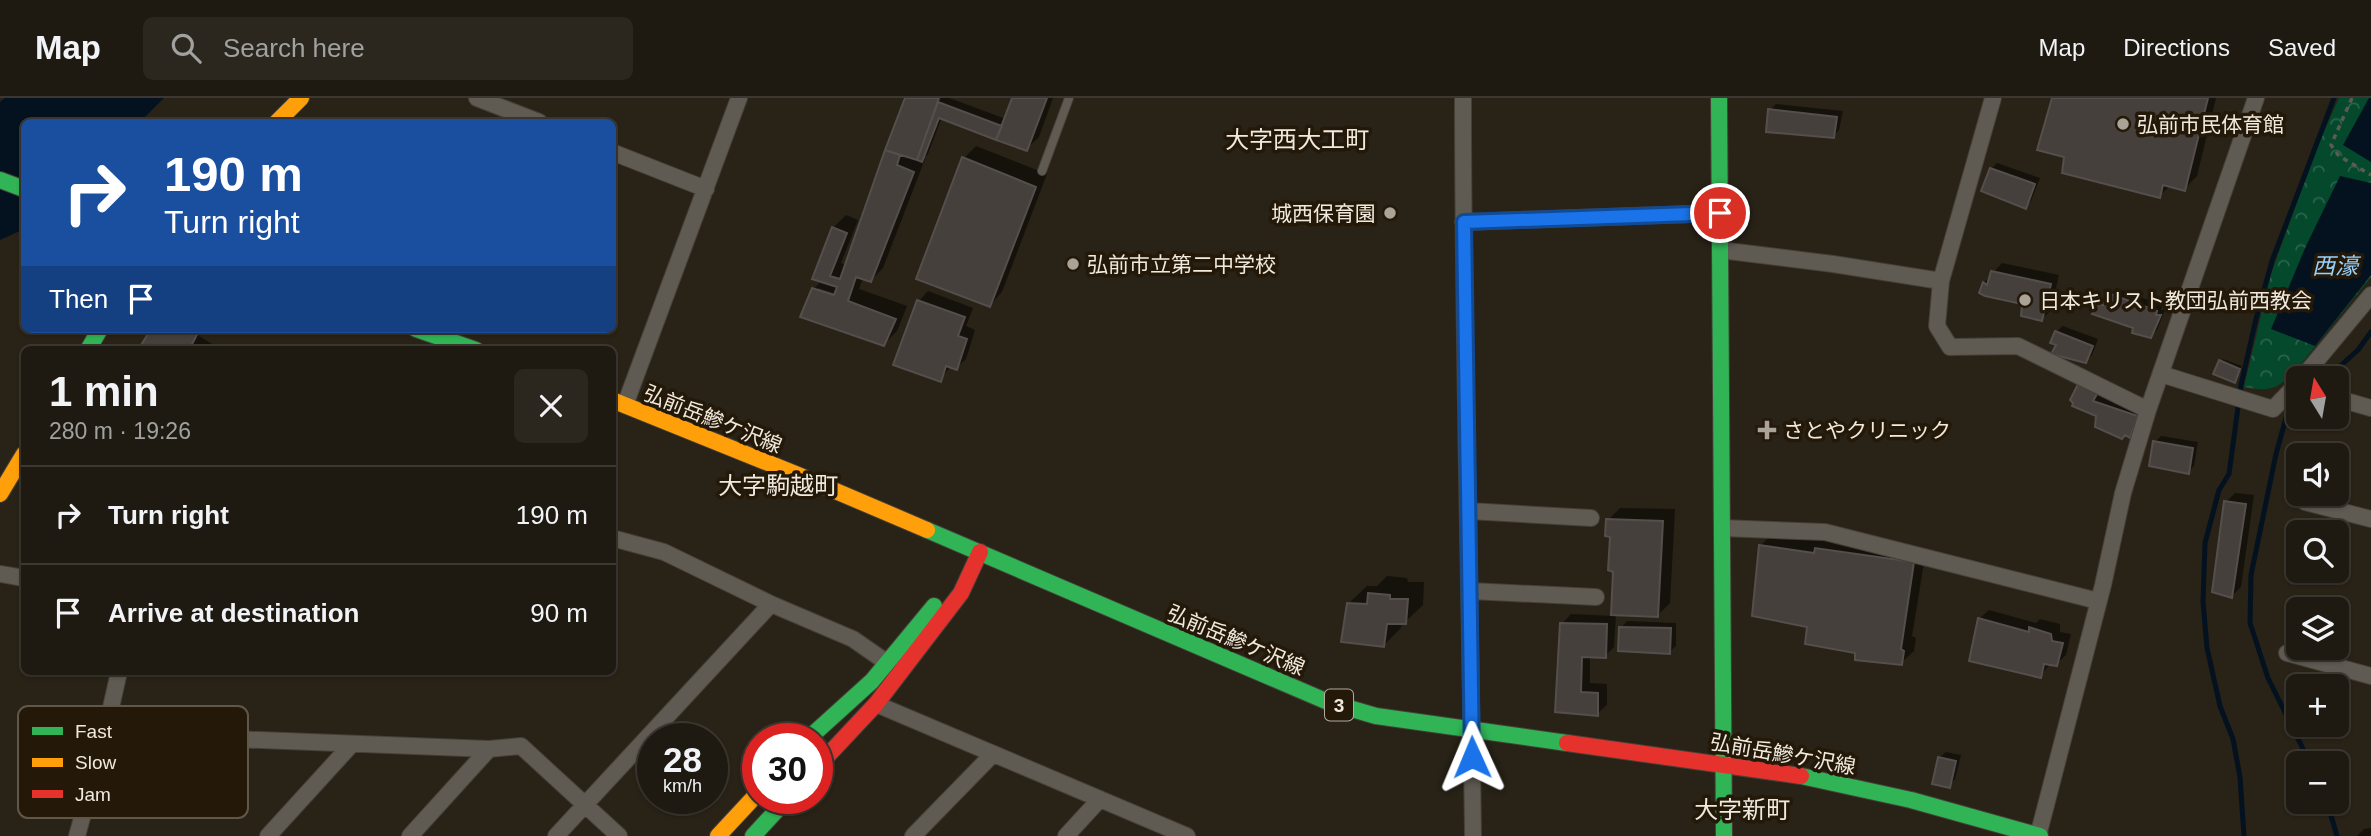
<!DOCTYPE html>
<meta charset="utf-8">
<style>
body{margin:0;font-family:Arial,"Noto Sans JP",sans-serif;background:#2b271f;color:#f1f3f6;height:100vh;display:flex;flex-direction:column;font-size:26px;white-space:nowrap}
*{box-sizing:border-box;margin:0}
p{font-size:23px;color:#a1a19f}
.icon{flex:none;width:38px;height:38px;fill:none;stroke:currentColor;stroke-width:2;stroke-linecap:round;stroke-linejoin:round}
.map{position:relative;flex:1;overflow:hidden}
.drawer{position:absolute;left:21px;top:248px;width:595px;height:329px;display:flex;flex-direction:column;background:#1e1a11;border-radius:10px;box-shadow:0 2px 5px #0004,0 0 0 2px #3c3831}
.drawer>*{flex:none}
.hud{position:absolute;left:21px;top:21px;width:595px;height:214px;border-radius:10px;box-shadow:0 2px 5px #0004,0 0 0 2px #3c3831;background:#1a4fa0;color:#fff;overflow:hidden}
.needle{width:46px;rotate:349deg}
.buttons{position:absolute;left:2286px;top:268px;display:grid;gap:14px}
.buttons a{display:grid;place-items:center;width:63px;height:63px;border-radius:10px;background:#1e1a11;box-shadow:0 2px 5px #0004,0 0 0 2px #3c3831;font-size:35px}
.speed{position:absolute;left:637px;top:625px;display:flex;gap:14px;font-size:35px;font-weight:700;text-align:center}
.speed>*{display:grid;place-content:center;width:91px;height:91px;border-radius:50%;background:#1e1a11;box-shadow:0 2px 5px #0004,0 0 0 2px #3c3831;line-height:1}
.speed small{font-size:18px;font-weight:400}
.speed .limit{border:10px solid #d22;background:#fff;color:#111}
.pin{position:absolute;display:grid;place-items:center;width:60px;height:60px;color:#fff;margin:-30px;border:4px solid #fff;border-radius:50%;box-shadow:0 2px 7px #0007}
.me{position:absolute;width:77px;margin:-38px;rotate:359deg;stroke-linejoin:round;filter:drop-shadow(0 0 5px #0008)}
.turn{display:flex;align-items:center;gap:24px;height:147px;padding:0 28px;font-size:32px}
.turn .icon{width:91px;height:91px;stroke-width:2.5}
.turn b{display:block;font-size:49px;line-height:60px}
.then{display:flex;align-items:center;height:66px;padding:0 28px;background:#0003;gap:14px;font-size:26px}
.round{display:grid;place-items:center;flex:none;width:74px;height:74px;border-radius:10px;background:#2b271f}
.summary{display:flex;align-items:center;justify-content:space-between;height:119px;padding:0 28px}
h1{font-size:42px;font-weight:800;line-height:52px}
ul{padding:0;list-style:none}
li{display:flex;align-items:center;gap:21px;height:98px;padding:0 28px;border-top:2px solid #3c3831}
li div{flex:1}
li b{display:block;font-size:26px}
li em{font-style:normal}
header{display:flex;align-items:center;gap:42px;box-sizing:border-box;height:98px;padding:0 35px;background:#1e1a11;border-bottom:2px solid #3c3831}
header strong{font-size:33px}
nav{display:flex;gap:38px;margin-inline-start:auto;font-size:24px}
.search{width:490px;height:63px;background:#2b271f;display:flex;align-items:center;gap:18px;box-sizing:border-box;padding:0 24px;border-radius:10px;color:#a1a19f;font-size:26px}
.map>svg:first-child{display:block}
.park{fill:url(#park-crowns)}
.water{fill:#04121f}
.shadow{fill:#0007;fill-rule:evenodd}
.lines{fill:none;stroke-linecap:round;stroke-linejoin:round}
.stream{stroke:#04121f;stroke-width:5}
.building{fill:#46403d;stroke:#544e4c;stroke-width:2}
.lane-casing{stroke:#453f38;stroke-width:10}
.street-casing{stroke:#453f38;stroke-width:18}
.fast-casing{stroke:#453f38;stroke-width:18}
.slow-casing{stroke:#453f38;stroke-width:18}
.jam-casing{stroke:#453f38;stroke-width:18}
.path{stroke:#5e5952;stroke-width:3.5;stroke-dasharray:5 5;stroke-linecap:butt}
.lane{stroke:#5f5a52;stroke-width:8}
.street{stroke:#5f5a52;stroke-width:16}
.fast{stroke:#30b455;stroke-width:16}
.slow{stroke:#ff9f0a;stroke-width:16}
.jam{stroke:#e5322d;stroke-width:16}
.route-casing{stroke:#114b97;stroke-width:18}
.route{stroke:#1a73e8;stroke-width:12}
.poi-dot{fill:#aaa398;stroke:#241908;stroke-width:2.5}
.labels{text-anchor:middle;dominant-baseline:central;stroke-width:7;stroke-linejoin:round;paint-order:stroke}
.shield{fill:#241908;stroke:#b3ab9e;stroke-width:2}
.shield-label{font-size:19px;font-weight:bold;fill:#f0e9de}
.poi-label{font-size:21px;fill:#f0e9de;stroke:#241908;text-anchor:start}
.street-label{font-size:21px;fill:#f0e9de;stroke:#241908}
.water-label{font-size:23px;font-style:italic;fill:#96d1fc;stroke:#241908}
.quarter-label{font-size:24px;fill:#f0e9de;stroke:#241908}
.key{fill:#241908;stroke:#615748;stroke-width:2}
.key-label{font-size:19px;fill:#f0e9de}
</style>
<header>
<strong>Map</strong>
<div class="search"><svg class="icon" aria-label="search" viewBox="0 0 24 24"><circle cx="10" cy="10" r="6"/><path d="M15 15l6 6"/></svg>Search here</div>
<nav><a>Map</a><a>Directions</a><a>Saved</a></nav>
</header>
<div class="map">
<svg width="2371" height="738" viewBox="0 0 2371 738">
<defs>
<pattern id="park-crowns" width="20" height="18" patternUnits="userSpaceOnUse" patternTransform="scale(1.75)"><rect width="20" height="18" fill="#05492d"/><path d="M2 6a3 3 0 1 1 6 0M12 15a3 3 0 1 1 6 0" fill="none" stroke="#2a634b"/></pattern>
</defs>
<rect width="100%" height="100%" fill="#282217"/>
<path class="park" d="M2339 0H2371V179L2293 276C2274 293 2268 293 2244 289L2271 176 2318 47Z"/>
<path class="water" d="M5 0H164L140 24H24V131L0 142V4Z
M2369 0H2371V64L2343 47Z
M2340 78 2371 85V177L2315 248 2271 231 2306 148Z"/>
<path class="shadow" d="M907 0H949L1006 21 1014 0H1053L1039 39 1026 51 942 19 928 56 923 61H925L883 170 871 182 863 180 859 191 907 208 897 233 884 246 814 191 822 182 833 130 846 117 858 122 841 165 847 167ZM818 190 843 198 842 201 818 194Z
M2054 0H2216L2197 78 2184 91 2171 87 2159 98 2066 58Z
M1776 6 1843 13 1839 32 1833 39 1770 12Z
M976 48 1047 76 1002 194 990 207 964 60Z
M1997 65 2040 80 2031 103 2025 109 1991 71Z
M2002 165 2059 177 2051 212 2042 221 2024 205 1981 194 1984 185Z
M2116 190 2162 207 2161 212H2165L2157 232 2150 238 2134 234 2135 229 2094 215 2098 205V208L2110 212 2111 209 2099 204 2103 200 2107 201Z
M928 193 973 210 966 228 975 232 966 261 956 270 951 268 940 282 919 203Z
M2063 228 2098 241 2092 257 2086 263 2059 246 2056 234Z
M153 231H203L199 238 212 246 209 252H140Z
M2223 261 2242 268 2234 283 2221 263Z
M2102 289 2098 296 2143 312 2136 331 2130 337 2072 301Z
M2161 338 2198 344 2194 368 2188 374 2155 344Z
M2235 395 2254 397 2241 489 2232 498 2226 404Z
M1620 410 1675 411 1670 505 1657 518 1616 516 1614 549 1605 558H1590V585L1607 586V607L1597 616 1556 612 1562 526 1571 516 1613 518 1615 472 1608 422Z
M1773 435 1824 443 1829 438 1926 452 1912 538 1916 540 1914 553 1901 565 1857 554 1809 527 1761 447Z
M1387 478 1407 480 1408 484H1424L1423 507 1405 524H1402L1401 530 1384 547 1349 505 1367 488H1377Z
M1989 512 2036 525 2040 521 2060 526V534L2071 536 2066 557 2056 566 2051 565 2040 578 1979 521Z
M1627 523 1676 525V548L1669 554 1621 530Z
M1946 654 1961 657 1955 681 1949 688 1939 660Z
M2371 730V738H2357L2364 731Z"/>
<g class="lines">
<path class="stream" d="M2327 280 2358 252 2371 234
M2298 306 2286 320 2276 356 2251 477 2250 525 2268 580 2310 665
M2327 704 2337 738
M2244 738 2240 679 2233 641 2220 608 2207 550 2203 504 2205 445 2219 392 2229 376 2241 287 2256 221 2272 163 2334 0"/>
</g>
<path class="building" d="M905 0H939L917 62 885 52Z
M1012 0H1047L1027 53 996 42Z
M2052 0H2208L2185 93 2163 87 2160 100 2062 75 2064 59 2037 52Z
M938 4 1002 28 996 42 939 20 922 64 917 62Z
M1768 11 1837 19 1834 40 1766 34Z
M885 52 900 57 897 67 914 74 871 184 856 179 848 203 896 221 884 248 800 219 812 190 834 197 837 189 812 181 832 129 847 135 830 178 840 181Z
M962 59 1036 89 990 209 916 181Z
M1990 70 2035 86 2026 111 1981 93Z
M1991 173 2051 186 2042 223 2021 218 2022 206 1985 198 1979 195 1983 184 1987 187Z
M2108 195 2157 213 2156 217H2161L2151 240 2132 235 2133 230 2092 216 2096 205 2103 207Z
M917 202 965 219 958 238 967 241 957 272 946 268 941 284 893 267Z
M151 231H200L191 248 198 252H138Z
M2055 233 2093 248 2086 265 2051 256 2056 247 2050 245Z
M2219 262 2240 271 2235 285 2213 276Z
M2079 284 2097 296 2093 303 2138 318 2130 340 2125 337 2122 341 2095 329 2096 318 2072 308 2073 305 2070 302Z
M2153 343 2193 350 2189 376 2149 368Z
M2224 403 2246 406 2232 500 2212 494Z
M1606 421 1663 423 1658 519 1611 517 1613 474 1608 472 1610 439 1605 438Z
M1759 447 1814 455 1815 450 1914 464 1901 551 1904 553 1902 567 1855 562V555L1805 546 1807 529 1752 518Z
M1368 495 1390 497V501H1408L1406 526H1387L1384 549 1341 544 1347 505 1367 506Z
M1978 520 2029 534V529L2051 536 2052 543 2063 545 2057 568 2044 566 2041 580 1969 563Z
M1560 525 1607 526 1606 560 1582 559 1581 594 1598 595V618L1555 614Z
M1619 529 1671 530 1670 556 1618 553Z
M1938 659 1956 663 1950 690 1932 686Z"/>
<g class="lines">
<g class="lane-casing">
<path id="lane" d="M1042 73 1069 0"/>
</g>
<g class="street-casing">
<path id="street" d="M477 0 539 24
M1463 0C1463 246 1470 492 1473 738
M1993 0 1941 183 1937 228 1950 249 2018 248 2148 312
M612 54 706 91
M1463 124 1720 115
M1720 152 1833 166 1941 183
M2161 276 2273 311 2298 285
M2302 280 2371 197
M2336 300 2371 310
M625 307 739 0
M2305 404 2371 421
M1469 413 1591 420
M1722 430 1825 434 2098 503
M612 440 664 454 771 506 853 541 886 564
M0 476 24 480
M1471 493 1596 499
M2287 555 2371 578
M876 606 1187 738
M105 636 489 651 521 648 619 738
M77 738 105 636 119 574
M268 738 351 647
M410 738 489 651
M556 738 771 506
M913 738 993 656
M1066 738 1100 701
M2038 738 2103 487 2123 395 2148 312 2256 0"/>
</g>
<g class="fast-casing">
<path id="fast" d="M1719 0 1724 738
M0 82 24 91
M416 231 476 252
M88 252 100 231
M927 432 1328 604 1376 618 1567 645
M809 640 872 583 934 508
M1801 678 1911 702 2040 738
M753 738 788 700"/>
</g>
<g class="slow-casing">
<path id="slow" d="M277 24 301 0
M612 302 798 377 927 432
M0 396 24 356
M718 738 758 695"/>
</g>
<g class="jam-casing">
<path id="jam" d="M1567 645 1801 678
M817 669 876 606 961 495 980 454"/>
</g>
<path class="path" d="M2352 0 2331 47 2339 58 2371 77"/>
<use href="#lane" class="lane"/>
<use href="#street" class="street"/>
<use href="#fast" class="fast"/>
<use href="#slow" class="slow"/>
<use href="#jam" class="jam"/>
</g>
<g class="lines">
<g class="route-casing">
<path id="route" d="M1472 659 1464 124 1720 115"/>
</g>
<use href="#route" class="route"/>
</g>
<g class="poi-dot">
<circle cx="2123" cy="26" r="7"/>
<circle cx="1390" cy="115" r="7"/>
<circle cx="1073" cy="166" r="7"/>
<circle cx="2025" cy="202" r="7"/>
<path d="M1763.5 321.5h7v7h7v7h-7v7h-7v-7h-7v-7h7z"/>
</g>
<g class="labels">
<rect class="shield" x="1325" y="591.5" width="28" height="31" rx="5"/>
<g class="shield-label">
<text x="1339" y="607">3</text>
</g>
<g class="poi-label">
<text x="2137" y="26">弘前市民体育館</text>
<text x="1376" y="115" text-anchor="end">城西保育園</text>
<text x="1087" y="166">弘前市立第二中学校</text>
<text x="2039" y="202">日本キリスト教団弘前西教会</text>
<text x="1783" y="332">さとやクリニック</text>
</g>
<g class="street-label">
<text transform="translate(713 321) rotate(22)">弘前岳鰺ケ沢線</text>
<text transform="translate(1236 542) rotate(23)">弘前岳鰺ケ沢線</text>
<text transform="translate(1783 656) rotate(10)">弘前岳鰺ケ沢線</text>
</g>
<g class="water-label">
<text x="2335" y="168">西濠</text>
</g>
<g class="quarter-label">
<text x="1297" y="41">大字西大工町</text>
<text x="778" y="387">大字駒越町</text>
<text x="1742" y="711">大字新町</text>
</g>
</g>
<rect x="18" y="608" width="230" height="112" rx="10" class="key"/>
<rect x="32" y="629" width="31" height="8" fill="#30b455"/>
<rect x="32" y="660" width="31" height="9" fill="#ff9f0a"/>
<rect x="32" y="692" width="31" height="8" fill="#e5322d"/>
<g class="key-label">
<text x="75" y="640">Fast</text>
<text x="75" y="671">Slow</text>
<text x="75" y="703">Jam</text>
</g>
</svg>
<div class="buttons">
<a><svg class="needle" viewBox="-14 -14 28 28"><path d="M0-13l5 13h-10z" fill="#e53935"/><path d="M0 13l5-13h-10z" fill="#a1a19f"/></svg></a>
<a><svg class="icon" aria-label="sound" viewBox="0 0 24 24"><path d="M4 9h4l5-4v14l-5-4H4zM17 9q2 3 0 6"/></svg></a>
<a><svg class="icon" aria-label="search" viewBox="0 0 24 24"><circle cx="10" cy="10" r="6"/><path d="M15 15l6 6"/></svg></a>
<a><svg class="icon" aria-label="layers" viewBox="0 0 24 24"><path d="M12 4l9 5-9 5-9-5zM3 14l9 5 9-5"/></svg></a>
<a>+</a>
<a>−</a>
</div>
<div class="speed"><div>28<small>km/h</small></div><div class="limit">30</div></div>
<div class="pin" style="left:1720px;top:115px;background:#d93025"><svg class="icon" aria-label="arrive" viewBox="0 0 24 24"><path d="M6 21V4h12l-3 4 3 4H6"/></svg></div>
<svg class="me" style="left:1472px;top:659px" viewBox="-20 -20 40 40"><path d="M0-17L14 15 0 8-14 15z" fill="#1a73e8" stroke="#fff" stroke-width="4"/></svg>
<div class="hud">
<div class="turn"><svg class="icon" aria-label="right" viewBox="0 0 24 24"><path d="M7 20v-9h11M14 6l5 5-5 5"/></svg><div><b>190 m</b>Turn right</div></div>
<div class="then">Then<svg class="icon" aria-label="arrive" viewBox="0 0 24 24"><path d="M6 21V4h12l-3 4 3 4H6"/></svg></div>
</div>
<section class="drawer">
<div class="summary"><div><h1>1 min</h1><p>280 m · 19:26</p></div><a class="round"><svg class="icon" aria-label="close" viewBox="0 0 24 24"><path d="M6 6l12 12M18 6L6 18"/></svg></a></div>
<ul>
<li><svg class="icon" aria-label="right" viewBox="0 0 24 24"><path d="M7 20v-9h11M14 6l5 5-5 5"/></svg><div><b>Turn right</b></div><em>190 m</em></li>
<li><svg class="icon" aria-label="arrive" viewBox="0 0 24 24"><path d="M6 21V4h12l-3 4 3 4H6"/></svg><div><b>Arrive at destination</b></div><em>90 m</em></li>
</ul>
</section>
</div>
